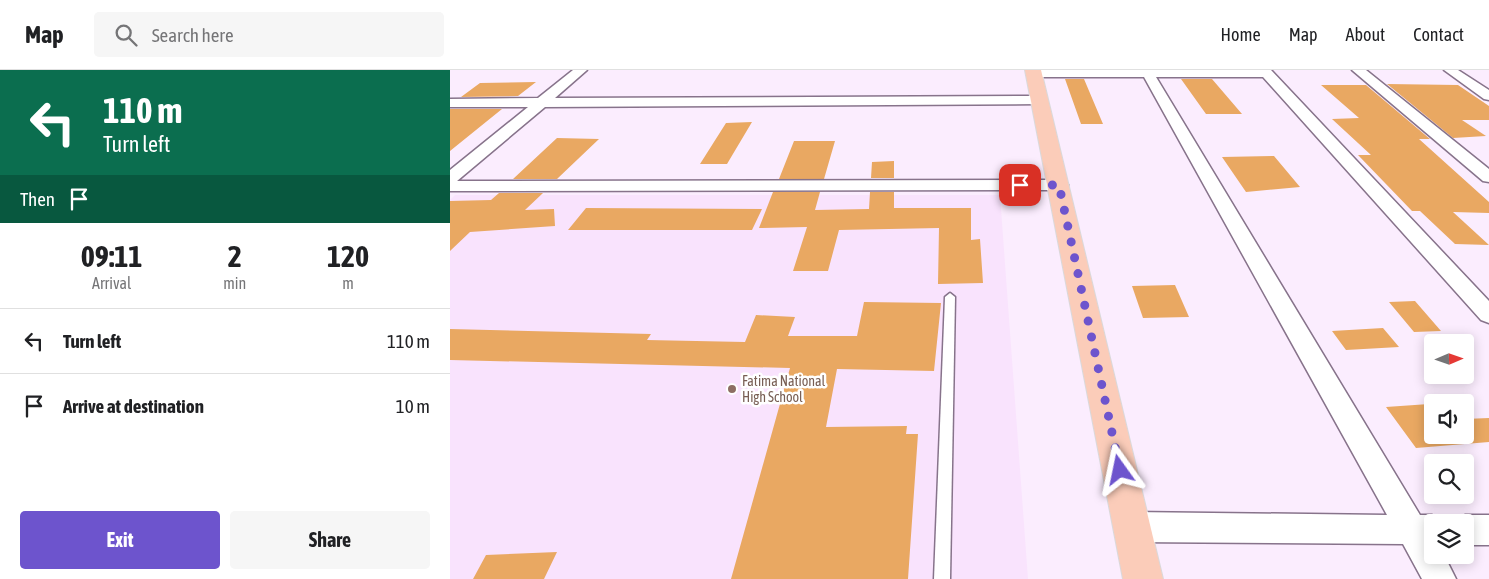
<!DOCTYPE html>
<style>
body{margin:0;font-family:"Asap Condensed",sans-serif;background:#f6f6f6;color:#202124;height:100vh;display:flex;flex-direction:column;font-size:19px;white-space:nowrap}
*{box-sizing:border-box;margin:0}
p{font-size:16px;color:#757577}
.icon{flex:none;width:28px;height:28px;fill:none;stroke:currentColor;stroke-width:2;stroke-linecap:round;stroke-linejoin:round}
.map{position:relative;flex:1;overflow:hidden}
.side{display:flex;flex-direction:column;background:#fff;width:450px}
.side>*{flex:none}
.top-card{background:#0b6e4f;color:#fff;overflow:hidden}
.needle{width:32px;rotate:88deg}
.buttons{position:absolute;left:974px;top:264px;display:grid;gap:10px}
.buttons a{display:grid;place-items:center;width:50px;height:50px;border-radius:5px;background:#fff;box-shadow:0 2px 12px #0003;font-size:25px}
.pin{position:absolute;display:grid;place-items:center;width:42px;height:42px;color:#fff;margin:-21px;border-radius:10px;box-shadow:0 2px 8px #0006}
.me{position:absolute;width:55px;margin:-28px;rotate:348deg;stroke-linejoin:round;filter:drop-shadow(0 0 4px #0008)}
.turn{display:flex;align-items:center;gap:18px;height:105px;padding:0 20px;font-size:22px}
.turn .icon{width:65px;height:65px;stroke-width:2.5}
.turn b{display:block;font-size:35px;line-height:42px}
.then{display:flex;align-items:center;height:48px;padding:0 20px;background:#0003;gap:10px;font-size:19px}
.eta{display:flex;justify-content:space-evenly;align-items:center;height:85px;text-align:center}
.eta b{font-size:30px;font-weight:700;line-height:35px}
.cta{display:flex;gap:10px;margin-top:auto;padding:10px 20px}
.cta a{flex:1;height:58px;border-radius:5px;background:#6d54cd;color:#fff;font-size:20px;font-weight:700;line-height:58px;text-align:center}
.cta a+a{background:#f6f6f6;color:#202124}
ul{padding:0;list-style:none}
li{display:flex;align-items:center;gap:15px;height:65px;padding:0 20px;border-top:1px solid #e0e0e0}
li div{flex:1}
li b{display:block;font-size:19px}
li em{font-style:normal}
header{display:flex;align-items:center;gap:30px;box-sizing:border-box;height:70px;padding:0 25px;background:#fff;border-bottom:1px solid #e0e0e0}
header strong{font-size:24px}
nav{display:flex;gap:28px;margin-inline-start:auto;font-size:18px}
.search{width:350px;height:45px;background:#f6f6f6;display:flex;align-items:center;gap:12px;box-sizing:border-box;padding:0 18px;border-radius:5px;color:#757577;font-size:19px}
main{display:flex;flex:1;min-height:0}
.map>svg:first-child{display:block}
.built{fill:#f9e3fd}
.building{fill:#e9a862}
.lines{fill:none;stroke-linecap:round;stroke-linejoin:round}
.service-casing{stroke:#87738b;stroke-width:3}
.minor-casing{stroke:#87738b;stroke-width:3}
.primary-casing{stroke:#dad9db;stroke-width:2}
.service{fill:#fff;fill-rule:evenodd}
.minor{fill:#fff;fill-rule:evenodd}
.primary{fill:#fbccb9;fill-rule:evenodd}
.route{stroke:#6d54cd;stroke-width:9;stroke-dasharray:0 16.2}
.education-dot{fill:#8d6e63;stroke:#fff;stroke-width:2}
.labels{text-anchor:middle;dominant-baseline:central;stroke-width:5;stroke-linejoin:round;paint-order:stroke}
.education-label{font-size:14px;fill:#785e54;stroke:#fff;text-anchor:start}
</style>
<header>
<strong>Map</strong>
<div class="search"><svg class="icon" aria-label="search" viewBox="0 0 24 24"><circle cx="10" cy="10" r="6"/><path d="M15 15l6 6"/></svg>Search here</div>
<nav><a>Home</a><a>Map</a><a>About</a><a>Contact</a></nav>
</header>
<main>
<section class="side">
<div class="top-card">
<div class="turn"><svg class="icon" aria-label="left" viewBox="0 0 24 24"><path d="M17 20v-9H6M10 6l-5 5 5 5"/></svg><div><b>110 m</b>Turn left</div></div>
<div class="then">Then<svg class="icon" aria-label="arrive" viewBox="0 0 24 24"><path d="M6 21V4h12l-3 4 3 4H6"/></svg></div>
</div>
<div class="eta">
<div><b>09:11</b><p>Arrival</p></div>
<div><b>2</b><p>min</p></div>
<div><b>120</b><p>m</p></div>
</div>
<ul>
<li><svg class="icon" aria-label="left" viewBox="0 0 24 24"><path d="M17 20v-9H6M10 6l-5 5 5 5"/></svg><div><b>Turn left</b></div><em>110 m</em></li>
<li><svg class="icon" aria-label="arrive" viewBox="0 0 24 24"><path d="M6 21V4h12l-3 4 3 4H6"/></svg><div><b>Arrive at destination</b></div><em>10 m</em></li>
</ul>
<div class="cta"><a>Exit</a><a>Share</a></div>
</section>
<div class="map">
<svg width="1039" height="509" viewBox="0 0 1039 509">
<rect width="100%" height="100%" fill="#fbedfe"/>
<path class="built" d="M5 125H550L578 509H0V130Z"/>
<path class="building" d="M615 9H634L653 54H631Z
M731 9H762L792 44H756Z
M86 12 68 26 11 27 30 13Z
M937 14 1008 15 1039 36V50H1012L1036 66 1003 68Z
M871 15H916L980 69H969L1039 132V143L1003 142 1039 175 1005 174 970 141H962L908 85H921L882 49 909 48Z
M0 39H52L0 81Z
M302 52 277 94H250L276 53Z
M107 68 149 69 107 109H63Z
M344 71H385L374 109H329Z
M824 86 850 117 796 122 772 87Z
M444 91V108H421L422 92Z
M323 122H370L365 140 419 139 420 122H444V138H521V170L530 169 533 213 488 214 489 158 389 160 378 201H343L357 157 309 158Z
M49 123H93L75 140 104 139 105 156 20 162 0 181V131L41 130Z
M136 138 312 139 302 160H118Z
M725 215 739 247 693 248 682 216Z
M965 231 991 261 964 262 939 232Z
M414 232 491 233 484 301 387 299 376 357 457 356 456 364H468L458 509H281L340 298 0 290V259L201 264 197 270 295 272 306 245 345 247 338 266H407Z
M933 258 949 277 896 280 882 261Z
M979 334 982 339V365H1015V349L1039 348V372L966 378 936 337Z
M107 482 94 509H23L36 485Z"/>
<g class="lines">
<g class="service-casing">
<path id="service" d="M500 223 505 227 500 509H484L495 227Z"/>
</g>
<g class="minor-casing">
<path id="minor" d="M123 0H137L105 28 590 26 597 30 590 34 95 37 7 111 609 110 615 111 618 115 615 119 609 120 0 121V100L78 37H0V29L88 28Z
M580 0H821L1039 231V253L1031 250 813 7H706L970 445H982L993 450 994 452H982V485H994L1006 509H972L953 474 682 472 671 467 667 457 671 447 682 442 937 445 694 7H584L580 6 578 3Z
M902 0H916L1039 99V112L1033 111Z
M994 0H1008L1039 20V30L1034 29Z
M1015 445H1039V475H1015V452H1003L1004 450Z"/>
</g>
<g class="primary-casing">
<path id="primary" d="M575 0H591L713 509H673Z"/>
</g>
<use href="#service" class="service"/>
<use href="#minor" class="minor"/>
<use href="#primary" class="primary"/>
</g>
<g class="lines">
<path class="route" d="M570 115H609L670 400"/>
</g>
<circle class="education-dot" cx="282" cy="319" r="5"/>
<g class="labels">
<g class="education-label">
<text x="292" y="311">Fatima National<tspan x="292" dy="16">High School</tspan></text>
</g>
</g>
</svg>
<div class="buttons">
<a><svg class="needle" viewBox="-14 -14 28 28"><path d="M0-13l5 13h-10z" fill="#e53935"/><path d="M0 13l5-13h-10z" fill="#757577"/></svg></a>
<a><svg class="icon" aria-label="sound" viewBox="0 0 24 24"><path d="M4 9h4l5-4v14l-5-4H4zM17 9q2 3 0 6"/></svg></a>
<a><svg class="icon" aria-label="search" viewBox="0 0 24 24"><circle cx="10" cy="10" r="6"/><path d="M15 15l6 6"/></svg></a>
<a><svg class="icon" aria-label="layers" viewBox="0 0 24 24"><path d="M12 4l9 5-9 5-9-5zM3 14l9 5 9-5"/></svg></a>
</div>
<div class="pin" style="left:570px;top:115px;background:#d93025"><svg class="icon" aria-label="arrive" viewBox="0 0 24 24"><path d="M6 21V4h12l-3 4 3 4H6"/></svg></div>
<svg class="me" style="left:670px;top:400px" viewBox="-20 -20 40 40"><path d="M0-17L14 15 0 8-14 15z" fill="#6d54cd" stroke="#fff" stroke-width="4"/></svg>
</div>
</main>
